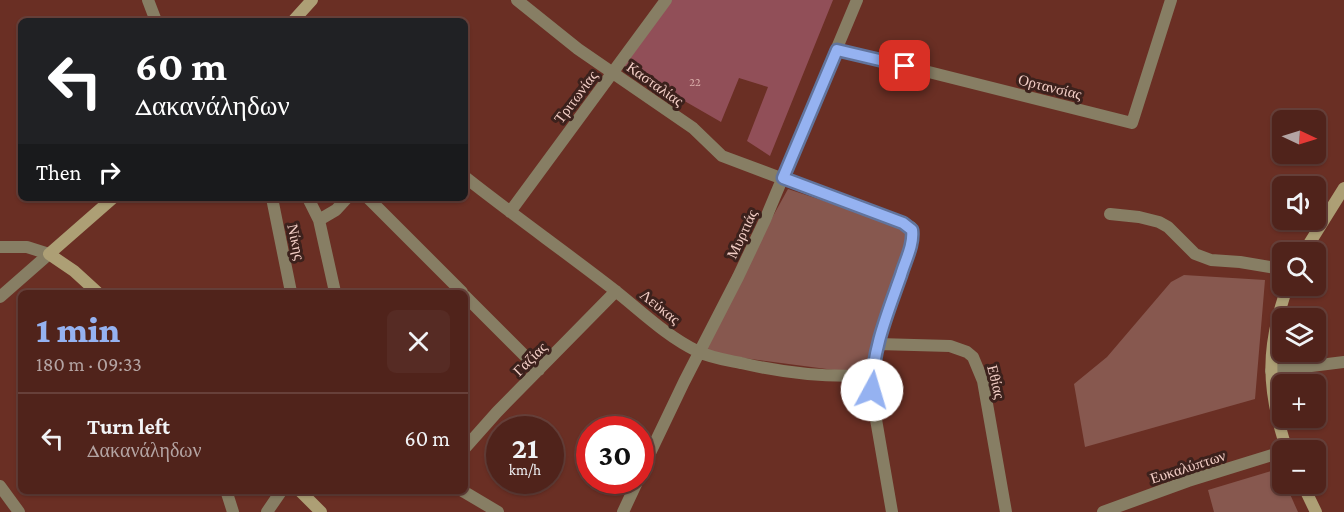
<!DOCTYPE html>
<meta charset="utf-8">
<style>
body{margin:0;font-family:"Crimson Pro",serif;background:#562b24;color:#f1f3f6;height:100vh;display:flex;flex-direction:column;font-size:22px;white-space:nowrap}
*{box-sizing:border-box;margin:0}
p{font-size:20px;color:#b4a4a3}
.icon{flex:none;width:33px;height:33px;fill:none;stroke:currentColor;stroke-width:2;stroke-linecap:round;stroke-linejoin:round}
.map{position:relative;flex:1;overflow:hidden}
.drawer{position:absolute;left:18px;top:290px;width:450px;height:204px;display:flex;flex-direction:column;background:#50231b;border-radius:9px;box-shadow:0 2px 4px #0004,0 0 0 2px #67403a}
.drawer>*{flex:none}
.banner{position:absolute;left:18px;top:18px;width:450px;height:183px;border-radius:9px;box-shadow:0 2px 4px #0004,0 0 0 2px #67403a;background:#202124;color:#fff;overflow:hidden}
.needle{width:39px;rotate:94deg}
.buttons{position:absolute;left:1272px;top:110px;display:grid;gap:12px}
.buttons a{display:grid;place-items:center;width:54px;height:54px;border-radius:9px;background:#50231b;box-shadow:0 2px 4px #0004,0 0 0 2px #67403a;font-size:30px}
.speed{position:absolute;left:486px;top:416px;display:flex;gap:12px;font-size:30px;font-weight:700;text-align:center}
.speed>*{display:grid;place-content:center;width:78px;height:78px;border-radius:50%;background:#50231b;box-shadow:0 2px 4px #0004,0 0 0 2px #67403a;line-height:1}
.speed small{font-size:15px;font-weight:400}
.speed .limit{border:9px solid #d22;background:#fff;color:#111}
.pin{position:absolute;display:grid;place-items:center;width:51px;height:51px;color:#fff;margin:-26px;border-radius:12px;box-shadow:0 3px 9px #0006}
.me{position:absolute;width:66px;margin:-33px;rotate:6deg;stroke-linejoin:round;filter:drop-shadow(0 0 4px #0008)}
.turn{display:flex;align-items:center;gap:21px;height:126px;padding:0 18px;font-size:27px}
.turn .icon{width:78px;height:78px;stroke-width:2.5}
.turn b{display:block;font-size:42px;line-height:51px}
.then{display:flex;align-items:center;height:57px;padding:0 18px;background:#0003;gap:12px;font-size:22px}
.round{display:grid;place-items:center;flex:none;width:63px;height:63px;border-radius:9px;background:#562b24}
.overview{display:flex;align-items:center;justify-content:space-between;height:102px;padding:0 18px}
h1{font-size:36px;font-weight:800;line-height:45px;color:#95b2f1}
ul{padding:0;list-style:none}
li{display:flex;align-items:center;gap:18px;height:90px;padding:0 18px;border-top:2px solid #67403a}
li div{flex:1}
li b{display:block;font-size:22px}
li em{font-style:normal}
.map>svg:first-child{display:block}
.green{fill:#87584f}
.building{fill:#914f58}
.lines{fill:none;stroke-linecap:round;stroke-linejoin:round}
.lane{stroke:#877e64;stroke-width:12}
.street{stroke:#877e64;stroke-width:12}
.secondary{stroke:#ad9f75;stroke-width:12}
.route-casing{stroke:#61749d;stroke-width:15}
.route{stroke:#95b2f1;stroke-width:10}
.labels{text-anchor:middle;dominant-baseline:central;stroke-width:6;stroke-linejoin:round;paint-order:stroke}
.number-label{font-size:12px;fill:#daaeaa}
.street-label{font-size:15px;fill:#f3cec6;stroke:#3c211c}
</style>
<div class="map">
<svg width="1344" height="512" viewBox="0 0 1344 512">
<rect width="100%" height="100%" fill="#6a2f24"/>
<path class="green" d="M788 189 912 230 872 375 698 352Z
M1184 275 1265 280 1255 399 1085 447 1074 384 1107 357 1171 282Z
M1278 469 1282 483H1285L1298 512H1214L1208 490Z"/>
<path class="building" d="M670 0H833L770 156 747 141 768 87 739 78 721 122 622 65Z"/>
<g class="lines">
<path class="lane" d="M1110 214 1139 217 1159 222 1168 227 1195 254 1211 260 1240 262 1282 269"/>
<path class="street" d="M148 0 156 21
M517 0 578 49 693 128 722 156 911 227 912 241 882 330 872 375 873 402 892 512
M837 49 1132 123 1171 0
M465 177C513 215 564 251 613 289 641 311 666 336 697 351 711 358 726 360 741 363 784 373 828 378 872 375
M272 198 291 292
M308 198 319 220 335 292
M368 198 462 292
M510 212 666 0
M319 220 336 210 347 198
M0 247H27L49 254 0 297
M465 296 539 370
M878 344 950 346 967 352 973 357 983 381 1006 512
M1271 371 1344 362
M465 448 497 412 616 291
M640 474 684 382 738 277 765 220 857 0
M0 486 19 512
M226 490 233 512
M461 490 498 512
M267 512 282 490
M623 512 638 480
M1103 512 1188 481 1282 452"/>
<path class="secondary" d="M293 21 312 0
M1304 252 1344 188
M97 292 74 271 49 254 113 198
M1287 450C1266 388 1266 346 1288 285
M1302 483 1316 512
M299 490 321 512"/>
</g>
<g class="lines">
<g class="route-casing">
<path id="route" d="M872 390C872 350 888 312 901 275 905 261 914 245 912 230L903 223 783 178 837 50 905 66"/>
</g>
<use href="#route" class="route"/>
</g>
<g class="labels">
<g class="number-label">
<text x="695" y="82">22</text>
</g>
<g class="street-label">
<text transform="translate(655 84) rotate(35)">Κασταλίας</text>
<text transform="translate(1050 87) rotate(14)">Ορτανσίας</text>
<text transform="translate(576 97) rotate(-53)">Τριτωνίας</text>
<text transform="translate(742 234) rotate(-65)">Μυρτιάς</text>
<text transform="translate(296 242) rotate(78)">Νίκης</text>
<text transform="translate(660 307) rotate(38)">Λεύκας</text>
<text transform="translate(530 359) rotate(-45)">Γαζίας</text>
<text transform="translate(996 382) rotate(76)">Εθίας</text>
<text transform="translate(1188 467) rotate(-18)">Ευκαλύπτων</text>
</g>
</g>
</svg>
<div class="buttons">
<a><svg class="needle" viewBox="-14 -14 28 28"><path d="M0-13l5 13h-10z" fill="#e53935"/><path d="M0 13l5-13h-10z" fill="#b4a4a3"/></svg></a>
<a><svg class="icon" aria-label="sound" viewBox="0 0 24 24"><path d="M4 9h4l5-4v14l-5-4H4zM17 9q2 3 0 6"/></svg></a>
<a><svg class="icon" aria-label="search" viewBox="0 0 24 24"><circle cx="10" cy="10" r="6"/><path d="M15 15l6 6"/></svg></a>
<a><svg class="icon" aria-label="layers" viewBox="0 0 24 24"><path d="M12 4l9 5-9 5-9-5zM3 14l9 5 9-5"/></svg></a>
<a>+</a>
<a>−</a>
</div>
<div class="speed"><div>21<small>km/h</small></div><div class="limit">30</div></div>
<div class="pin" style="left:905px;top:66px;background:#d93025"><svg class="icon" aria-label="arrive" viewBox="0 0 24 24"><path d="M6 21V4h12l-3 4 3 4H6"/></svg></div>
<svg class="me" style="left:872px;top:390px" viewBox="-20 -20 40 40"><circle r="19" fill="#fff"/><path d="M0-13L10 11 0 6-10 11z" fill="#95b2f1"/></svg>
<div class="banner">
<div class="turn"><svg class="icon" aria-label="left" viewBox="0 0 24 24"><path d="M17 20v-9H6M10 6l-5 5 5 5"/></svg><div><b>60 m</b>Δακανάληδων</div></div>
<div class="then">Then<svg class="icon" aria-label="right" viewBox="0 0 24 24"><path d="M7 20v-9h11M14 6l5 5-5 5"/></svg></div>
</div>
<section class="drawer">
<div class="overview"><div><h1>1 min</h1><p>180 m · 09:33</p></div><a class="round"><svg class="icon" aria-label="close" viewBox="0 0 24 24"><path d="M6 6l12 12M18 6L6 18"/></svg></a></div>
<ul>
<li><svg class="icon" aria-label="left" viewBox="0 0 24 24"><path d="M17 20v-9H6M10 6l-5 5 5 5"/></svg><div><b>Turn left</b><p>Δακανάληδων</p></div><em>60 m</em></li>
</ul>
</section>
</div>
